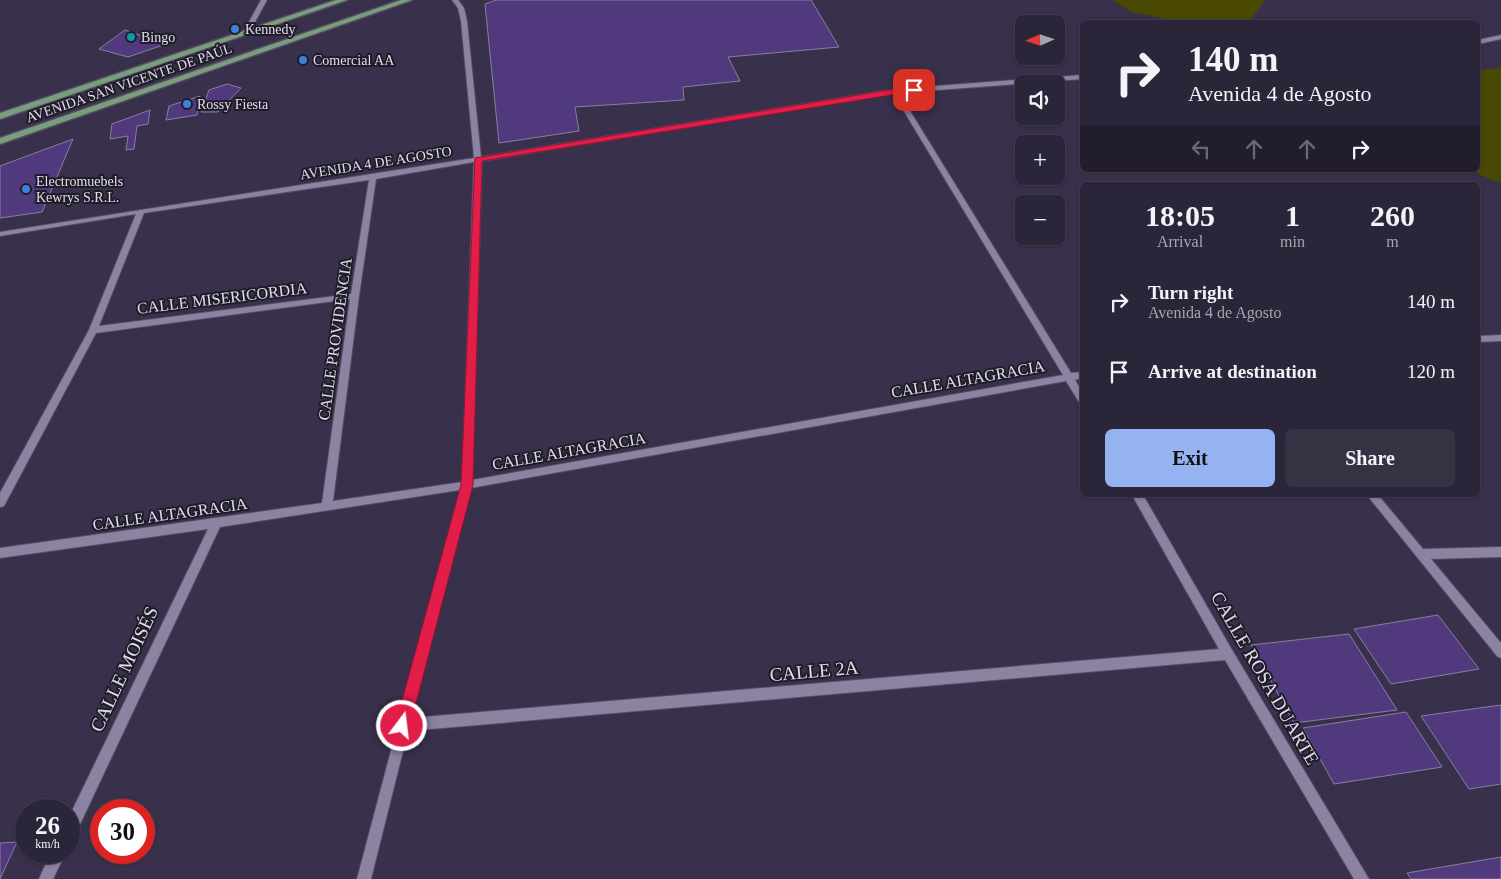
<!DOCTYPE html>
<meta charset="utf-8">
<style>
body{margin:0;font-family:"Times New Roman",serif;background:#373144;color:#f1f3f6;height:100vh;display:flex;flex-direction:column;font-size:19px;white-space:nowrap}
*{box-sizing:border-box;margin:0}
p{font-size:16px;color:#a6a5ae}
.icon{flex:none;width:28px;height:28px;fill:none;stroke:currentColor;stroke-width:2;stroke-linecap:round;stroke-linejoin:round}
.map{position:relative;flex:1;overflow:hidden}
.details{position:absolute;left:1080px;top:182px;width:400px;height:315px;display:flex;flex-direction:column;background:#2b2539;border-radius:8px;box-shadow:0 1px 4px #0004,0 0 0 1px #474253}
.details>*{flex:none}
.top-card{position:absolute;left:1080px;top:20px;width:400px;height:152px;border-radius:8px;box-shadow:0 1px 4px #0004,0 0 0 1px #474253;background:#2b2539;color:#f1f3f6;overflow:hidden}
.needle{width:32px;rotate:267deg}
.controls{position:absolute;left:1015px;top:15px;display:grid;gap:10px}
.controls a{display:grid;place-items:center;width:50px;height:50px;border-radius:8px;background:#2b2539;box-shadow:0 1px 4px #0004,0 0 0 1px #474253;font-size:25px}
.speed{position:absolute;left:15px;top:799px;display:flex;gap:10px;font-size:25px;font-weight:700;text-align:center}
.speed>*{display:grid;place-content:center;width:65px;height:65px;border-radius:50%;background:#2b2539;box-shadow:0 1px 4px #0004,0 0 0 1px #474253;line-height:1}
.speed small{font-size:12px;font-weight:400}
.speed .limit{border:8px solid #d22;background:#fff;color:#111}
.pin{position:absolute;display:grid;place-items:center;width:42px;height:42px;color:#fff;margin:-21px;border-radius:10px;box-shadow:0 2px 8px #0006}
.me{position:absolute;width:55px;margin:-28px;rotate:15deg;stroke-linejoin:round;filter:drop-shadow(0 0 4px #0008)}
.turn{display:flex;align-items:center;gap:18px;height:105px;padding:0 25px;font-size:22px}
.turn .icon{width:65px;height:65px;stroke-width:2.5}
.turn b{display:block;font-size:35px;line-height:42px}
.lanes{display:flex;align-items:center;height:48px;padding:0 25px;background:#0003;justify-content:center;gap:25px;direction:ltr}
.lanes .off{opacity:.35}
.eta{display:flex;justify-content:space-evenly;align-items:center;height:85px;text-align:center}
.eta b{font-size:30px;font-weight:700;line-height:35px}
.cta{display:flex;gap:10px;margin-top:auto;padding:10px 25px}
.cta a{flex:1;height:58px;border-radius:8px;background:#95b2f1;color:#111;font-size:20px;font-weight:700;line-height:58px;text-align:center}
.cta a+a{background:#373144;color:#f1f3f6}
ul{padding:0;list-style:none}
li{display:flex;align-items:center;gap:15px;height:70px;padding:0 25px}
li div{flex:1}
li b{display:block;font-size:19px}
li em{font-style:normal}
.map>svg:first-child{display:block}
.green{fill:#494903}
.building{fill:#51397e;stroke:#877f9e}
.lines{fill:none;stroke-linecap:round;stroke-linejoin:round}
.minor-casing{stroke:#534c62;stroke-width:2}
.primary-casing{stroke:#534c62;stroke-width:3}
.minor{fill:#8c83a2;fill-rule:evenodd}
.primary{fill:#7a9d7e;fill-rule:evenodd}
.route{fill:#e11d48;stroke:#92132f}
.shop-dot{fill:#3f7fe0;stroke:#1f1c28;stroke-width:2}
.culture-dot{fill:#0f9aa8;stroke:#1f1c28;stroke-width:2}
.labels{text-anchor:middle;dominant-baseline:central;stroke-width:4;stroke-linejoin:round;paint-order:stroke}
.far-poi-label{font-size:14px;fill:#e0dced;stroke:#1f1c28;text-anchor:start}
.far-street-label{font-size:14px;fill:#e0dced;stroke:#1f1c28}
.street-label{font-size:16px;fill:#e0dced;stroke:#1f1c28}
.near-street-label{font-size:19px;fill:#e0dced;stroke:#1f1c28}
</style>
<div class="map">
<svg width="1501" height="879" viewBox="0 0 1501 879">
<rect width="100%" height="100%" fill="#39314c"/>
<path class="green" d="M1112 0H1265L1249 22H1181L1132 12Z
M1501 68V182L1492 180 1470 170H1478V70Z"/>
<path class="building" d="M496 0H811L839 47 728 57 740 81 683 87 684 100 575 107 579 131 499 143 485 4Z
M125 30 166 44 128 57 99 49Z
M227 84 241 88 218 112H201L209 90Z
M200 96 197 115 166 120 169 106Z
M150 110 148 124 137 126 134 149 126 150 128 136 110 139 112 124Z
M73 139 42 212 0 218V166Z
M1438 615 1479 669 1391 684 1354 629Z
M1349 634 1397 710 1294 723 1251 645Z
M1501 705V784L1469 789 1421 716Z
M1406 712 1442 767 1334 784 1303 728Z
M17 842 0 879V843Z
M1501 857V879H1411L1407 873Z"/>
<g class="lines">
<g class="minor-casing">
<path id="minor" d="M261 0H267L249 33 244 34 243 33Z
M452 0H458L464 8 467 21 481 157 895 89 1082 75V79L899 93 1071 373 1082 372V378L1075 380 1082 392V402H1079L1066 381 471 488 411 718 1219 649 1132 495H1143L1232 650 1369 879H1354L1225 660 408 731 371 879H357L460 490 220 527 74 837 69 839V817L208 529 0 558V548L322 503 350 299 96 333 4 506 0 507V493L89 330 136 214 0 236V232L474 158 461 21 458 8ZM893 93 1063 375 472 480 482 161ZM474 162 462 482 333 501 359 296 376 179ZM369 180 351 294 99 326 144 213Z
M1501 35V39L1478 44V40Z
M1501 335V341L1478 342V336Z
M1367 495H1378L1423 549 1501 547V557L1431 559 1501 643V658L1497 656Z
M51 852H66L53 879H39Z"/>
</g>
<g class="primary-casing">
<path id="primary" d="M336 0H347L0 119V113Z
M401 0H412L0 144V138Z"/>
</g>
<use href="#minor" class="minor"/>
<use href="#primary" class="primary"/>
</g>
<path class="route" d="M914 87 917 90 916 91 482 161 473 485 410 726 408 731 402 733 397 731 395 726 461 485 475 158 895 89Z"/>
<g class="shop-dot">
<circle cx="235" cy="29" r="5"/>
<circle cx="303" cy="60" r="5"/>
<circle cx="187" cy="104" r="5"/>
<circle cx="26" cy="189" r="5"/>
</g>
<circle class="culture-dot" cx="131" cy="37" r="5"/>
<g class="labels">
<g class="far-poi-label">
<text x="245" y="29">Kennedy</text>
<text x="141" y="37">Bingo</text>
<text x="313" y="60">Comercial AA</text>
<text x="197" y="104">Rossy Fiesta</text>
<text x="36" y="181">Electromuebels<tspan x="36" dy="16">Kewrys S.R.L.</tspan></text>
</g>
<g class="far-street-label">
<text transform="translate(129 83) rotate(-19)">AVENIDA SAN VICENTE DE PAÚL</text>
<text transform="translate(376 163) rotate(-9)">AVENIDA 4 DE AGOSTO</text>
</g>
<g class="street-label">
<text transform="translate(222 298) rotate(-7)">CALLE MISERICORDIA</text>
<text transform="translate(335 339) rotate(-82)">CALLE PROVIDENCIA</text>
<text transform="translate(968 379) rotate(-10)">CALLE ALTAGRACIA</text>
<text transform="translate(569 451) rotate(-10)">CALLE ALTAGRACIA</text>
<text transform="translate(170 514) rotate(-8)">CALLE ALTAGRACIA</text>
</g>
<g class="near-street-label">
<text transform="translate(124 669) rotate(-65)">CALLE MOISÉS</text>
<text transform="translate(814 671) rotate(-5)">CALLE 2A</text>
<text transform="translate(1265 678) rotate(60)">CALLE ROSA DUARTE</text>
</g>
</g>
</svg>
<div class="controls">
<a><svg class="needle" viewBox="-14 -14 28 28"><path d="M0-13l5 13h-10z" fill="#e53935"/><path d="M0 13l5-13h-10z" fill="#a6a5ae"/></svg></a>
<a><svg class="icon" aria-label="sound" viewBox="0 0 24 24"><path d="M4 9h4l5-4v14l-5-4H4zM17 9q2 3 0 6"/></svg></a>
<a>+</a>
<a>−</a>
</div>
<div class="speed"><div>26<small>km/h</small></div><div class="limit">30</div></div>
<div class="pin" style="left:914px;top:90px;background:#d93025"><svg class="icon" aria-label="arrive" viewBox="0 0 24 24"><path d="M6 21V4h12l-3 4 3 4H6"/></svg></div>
<svg class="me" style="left:402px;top:726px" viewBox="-20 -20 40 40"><circle r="17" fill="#e11d48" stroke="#fff" stroke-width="3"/><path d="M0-11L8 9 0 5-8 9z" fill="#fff"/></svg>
<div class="top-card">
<div class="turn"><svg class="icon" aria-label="right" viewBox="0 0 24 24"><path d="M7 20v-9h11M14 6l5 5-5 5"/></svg><div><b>140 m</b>Avenida 4 de Agosto</div></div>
<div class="lanes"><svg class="icon off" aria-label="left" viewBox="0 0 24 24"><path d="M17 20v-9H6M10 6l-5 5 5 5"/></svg><svg class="icon off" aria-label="ahead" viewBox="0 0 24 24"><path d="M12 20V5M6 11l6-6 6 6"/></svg><svg class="icon off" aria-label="ahead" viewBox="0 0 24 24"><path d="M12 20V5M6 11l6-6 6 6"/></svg><svg class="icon" aria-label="right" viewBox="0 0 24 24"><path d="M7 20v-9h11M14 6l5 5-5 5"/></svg></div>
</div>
<section class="details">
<div class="eta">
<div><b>18:05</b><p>Arrival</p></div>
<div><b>1</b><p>min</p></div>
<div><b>260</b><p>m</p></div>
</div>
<ul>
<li><svg class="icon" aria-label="right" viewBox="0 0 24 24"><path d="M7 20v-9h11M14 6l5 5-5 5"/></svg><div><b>Turn right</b><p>Avenida 4 de Agosto</p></div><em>140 m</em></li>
<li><svg class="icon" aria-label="arrive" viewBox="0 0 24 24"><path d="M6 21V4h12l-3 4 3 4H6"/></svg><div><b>Arrive at destination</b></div><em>120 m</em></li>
</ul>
<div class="cta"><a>Exit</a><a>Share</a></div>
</section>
</div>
